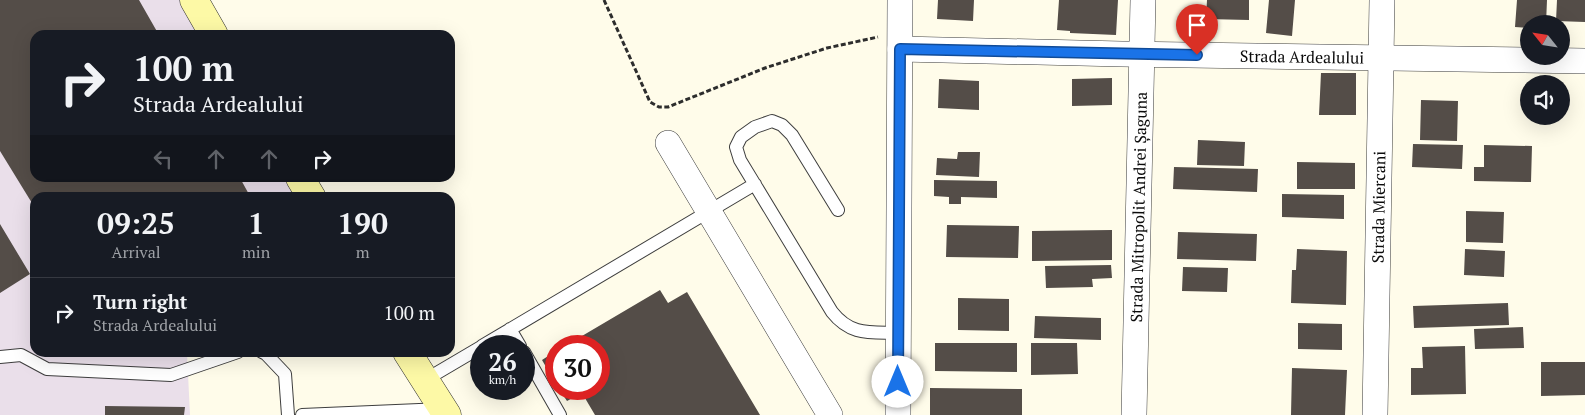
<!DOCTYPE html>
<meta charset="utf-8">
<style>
body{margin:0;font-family:"PT Serif",serif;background:#20242c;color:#f1f3f6;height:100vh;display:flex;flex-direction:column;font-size:19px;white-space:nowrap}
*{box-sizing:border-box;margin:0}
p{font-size:16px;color:#9ea1a6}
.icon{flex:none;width:28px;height:28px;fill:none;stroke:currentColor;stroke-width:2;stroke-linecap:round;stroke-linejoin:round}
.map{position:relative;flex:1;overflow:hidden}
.drawer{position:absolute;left:30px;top:192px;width:425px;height:165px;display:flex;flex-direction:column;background:#171b24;border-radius:15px;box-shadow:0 5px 20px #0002}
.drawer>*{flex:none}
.top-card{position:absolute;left:30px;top:30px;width:425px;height:152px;border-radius:15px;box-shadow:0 5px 20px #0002;background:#171b24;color:#f1f3f6;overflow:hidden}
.needle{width:32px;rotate:300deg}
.buttons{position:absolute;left:1520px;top:15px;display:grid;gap:10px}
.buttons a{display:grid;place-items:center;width:50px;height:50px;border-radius:50%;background:#171b24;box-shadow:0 5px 20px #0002;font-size:25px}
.speed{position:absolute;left:470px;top:335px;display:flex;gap:10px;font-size:25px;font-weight:700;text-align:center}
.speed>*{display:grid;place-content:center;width:65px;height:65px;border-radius:50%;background:#171b24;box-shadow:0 5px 20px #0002;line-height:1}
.speed small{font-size:12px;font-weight:400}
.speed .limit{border:8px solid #d22;background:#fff;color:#111}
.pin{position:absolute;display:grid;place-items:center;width:42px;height:42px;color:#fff;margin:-51px -21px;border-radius:50% 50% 50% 0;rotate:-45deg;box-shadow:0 0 5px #0007}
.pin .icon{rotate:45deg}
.me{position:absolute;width:55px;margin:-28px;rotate:0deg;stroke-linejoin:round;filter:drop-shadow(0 0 4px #0008)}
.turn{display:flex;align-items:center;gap:18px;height:105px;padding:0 20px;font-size:22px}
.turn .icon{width:65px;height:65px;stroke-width:2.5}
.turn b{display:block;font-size:35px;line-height:42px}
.lanes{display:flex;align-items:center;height:48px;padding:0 20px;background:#0003;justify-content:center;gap:25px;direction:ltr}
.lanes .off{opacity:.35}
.eta{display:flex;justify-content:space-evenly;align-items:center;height:85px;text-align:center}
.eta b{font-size:30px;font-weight:700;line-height:35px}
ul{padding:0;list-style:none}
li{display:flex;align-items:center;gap:15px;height:70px;padding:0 20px;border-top:1px solid #363941}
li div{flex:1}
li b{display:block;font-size:19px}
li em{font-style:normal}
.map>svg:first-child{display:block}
.industrial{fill:#eadfea}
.building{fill:#544d48}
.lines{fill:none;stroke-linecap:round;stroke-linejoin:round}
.lane-casing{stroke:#3e3e3e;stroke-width:14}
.street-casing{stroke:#3e3e3e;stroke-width:26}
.secondary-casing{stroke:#2d2d2d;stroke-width:29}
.path{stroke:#2d2d2d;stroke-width:3;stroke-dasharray:5 2.5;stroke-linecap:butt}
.lane{stroke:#fff;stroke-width:12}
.street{stroke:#fff;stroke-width:25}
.secondary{stroke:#fdf9a6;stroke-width:28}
.route-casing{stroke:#114b97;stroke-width:12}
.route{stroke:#1a73e8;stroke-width:9}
.labels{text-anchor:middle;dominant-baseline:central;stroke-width:5;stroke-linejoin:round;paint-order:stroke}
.street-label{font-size:16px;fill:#0b0b0b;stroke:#fff}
</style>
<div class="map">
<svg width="1585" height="415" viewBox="0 0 1585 415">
<rect width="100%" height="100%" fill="#fffcea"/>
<path class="industrial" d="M0 0H184L206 35H35V178H297L310 197 35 198V352L187 353 190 415H0Z"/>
<path class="building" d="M0 0H139L159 35H35V178H240L251 198H35V208L0 151Z
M938 0H974L973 21 937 19Z
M1059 0H1118L1116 35 1070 33V31L1057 30Z
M1207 0H1249V20L1206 19Z
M1269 0H1295L1292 36 1266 33Z
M1517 0H1547L1546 24H1529V28L1515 27Z
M1557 0H1585V22L1556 21Z
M1321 73H1356V115H1319Z
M1112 78V105L1072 106V79Z
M939 79 979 81V110L938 108Z
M1421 100 1458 101 1457 141 1420 140Z
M1198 140 1245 142 1244 166 1197 165Z
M1413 144 1463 145 1462 169 1412 167Z
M1484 145 1532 146 1531 182 1474 181V167H1484Z
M958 152H980L979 177 936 175 937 158 957 159Z
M1297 162 1355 163V189H1297Z
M1174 167 1258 169 1257 192 1173 189Z
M934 180 997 181V198L961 197V204H949V197L934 196Z
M1282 194 1344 195V219L1282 217Z
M1466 211 1504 212 1503 243 1466 242Z
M0 224 30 274 0 293Z
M947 225 1019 226 1018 258 946 257Z
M1112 230V260L1032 261V231Z
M1178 232 1257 234 1256 261 1177 259Z
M1297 249 1347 251 1346 305 1291 303 1292 270H1296Z
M1465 249 1505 251 1504 277 1464 275Z
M1111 265 1112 278 1092 279 1093 287 1046 288 1045 266Z
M1183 267 1228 268 1227 292 1182 291Z
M660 290 668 303 687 292 760 415H595L582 393 567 401 559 389H599V346H565Z
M958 298 1009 299V331L958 330Z
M1508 303 1509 325 1414 328 1413 306Z
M1035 316 1101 318V340L1034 338Z
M1298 323 1342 324V350L1298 349Z
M1523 327 1524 348 1475 349 1474 329Z
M935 343H1017V372L935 371Z
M1031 343H1077L1078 374 1031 375Z
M1465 346 1466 394 1411 395V368H1423L1422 347Z
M556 351V384L542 360Z
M1541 362H1585V395L1541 396Z
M1292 368 1347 370 1345 415H1291Z
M930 388 1022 389V415H930Z
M105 406 185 407 184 415H105Z"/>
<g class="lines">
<g class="lane-casing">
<path id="lane" d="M838 210 792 135 782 125 772 121 755 127 741 137 736 147 740 160 832 312C851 336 870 332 898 333
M510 329 520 346
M482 346 755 184
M262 352 266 354 285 374 288 415
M524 352 560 415
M0 357 21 355 47 369 171 375 238 352
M425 380 481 347
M302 415 443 409"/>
</g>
<g class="street-casing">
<g id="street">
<path id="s1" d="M900 49 1122 54 1585 61"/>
<path d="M668 143 830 415"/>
<path d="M898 415 900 0"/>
<path id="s2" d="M1134 415 1143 0"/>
<path id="s3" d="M1375 415 1382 0"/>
</g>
</g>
<g class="secondary-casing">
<path id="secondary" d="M194 0 214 35
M300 178 312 198
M407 352 447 415"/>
</g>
<path class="path" d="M604 0 650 102 659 107H668L765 68 827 48 878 37"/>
<use href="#lane" class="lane"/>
<use href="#street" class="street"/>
<use href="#secondary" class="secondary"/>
</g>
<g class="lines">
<g class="route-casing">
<path id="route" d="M898 382 900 49 1197 55"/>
</g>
<use href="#route" class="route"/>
</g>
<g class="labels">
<g class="street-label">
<text stroke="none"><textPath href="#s1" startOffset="402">Strada Ardealului</textPath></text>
<text stroke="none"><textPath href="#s2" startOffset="208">Strada Mitropolit Andrei Șaguna</textPath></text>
<text stroke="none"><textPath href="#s3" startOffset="208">Strada Miercani</textPath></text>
</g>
</g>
</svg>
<div class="buttons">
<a><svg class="needle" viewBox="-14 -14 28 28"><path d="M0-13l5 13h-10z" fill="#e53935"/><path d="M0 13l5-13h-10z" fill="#9ea1a6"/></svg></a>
<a><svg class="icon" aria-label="sound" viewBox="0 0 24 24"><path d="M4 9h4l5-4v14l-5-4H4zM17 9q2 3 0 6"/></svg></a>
</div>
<div class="speed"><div>26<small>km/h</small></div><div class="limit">30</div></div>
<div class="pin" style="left:1197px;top:55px;background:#d93025"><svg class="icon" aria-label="arrive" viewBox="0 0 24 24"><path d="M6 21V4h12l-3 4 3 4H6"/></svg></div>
<svg class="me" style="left:898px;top:382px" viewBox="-20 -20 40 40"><circle r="19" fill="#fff"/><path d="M0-13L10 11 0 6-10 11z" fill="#1a73e8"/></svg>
<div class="top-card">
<div class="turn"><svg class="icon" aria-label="right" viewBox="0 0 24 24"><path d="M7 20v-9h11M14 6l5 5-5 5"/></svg><div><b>100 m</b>Strada Ardealului</div></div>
<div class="lanes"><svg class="icon off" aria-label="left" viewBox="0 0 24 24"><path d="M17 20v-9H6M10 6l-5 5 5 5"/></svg><svg class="icon off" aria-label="ahead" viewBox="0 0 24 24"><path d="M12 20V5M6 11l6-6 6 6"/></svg><svg class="icon off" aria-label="ahead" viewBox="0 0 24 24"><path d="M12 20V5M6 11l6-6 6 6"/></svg><svg class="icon" aria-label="right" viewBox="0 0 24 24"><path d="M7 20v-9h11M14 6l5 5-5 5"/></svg></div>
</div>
<section class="drawer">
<div class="eta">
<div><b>09:25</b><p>Arrival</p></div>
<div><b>1</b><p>min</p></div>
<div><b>190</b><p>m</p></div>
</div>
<ul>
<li><svg class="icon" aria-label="right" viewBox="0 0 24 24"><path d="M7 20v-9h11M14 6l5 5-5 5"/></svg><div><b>Turn right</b><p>Strada Ardealului</p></div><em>100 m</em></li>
</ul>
</section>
</div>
